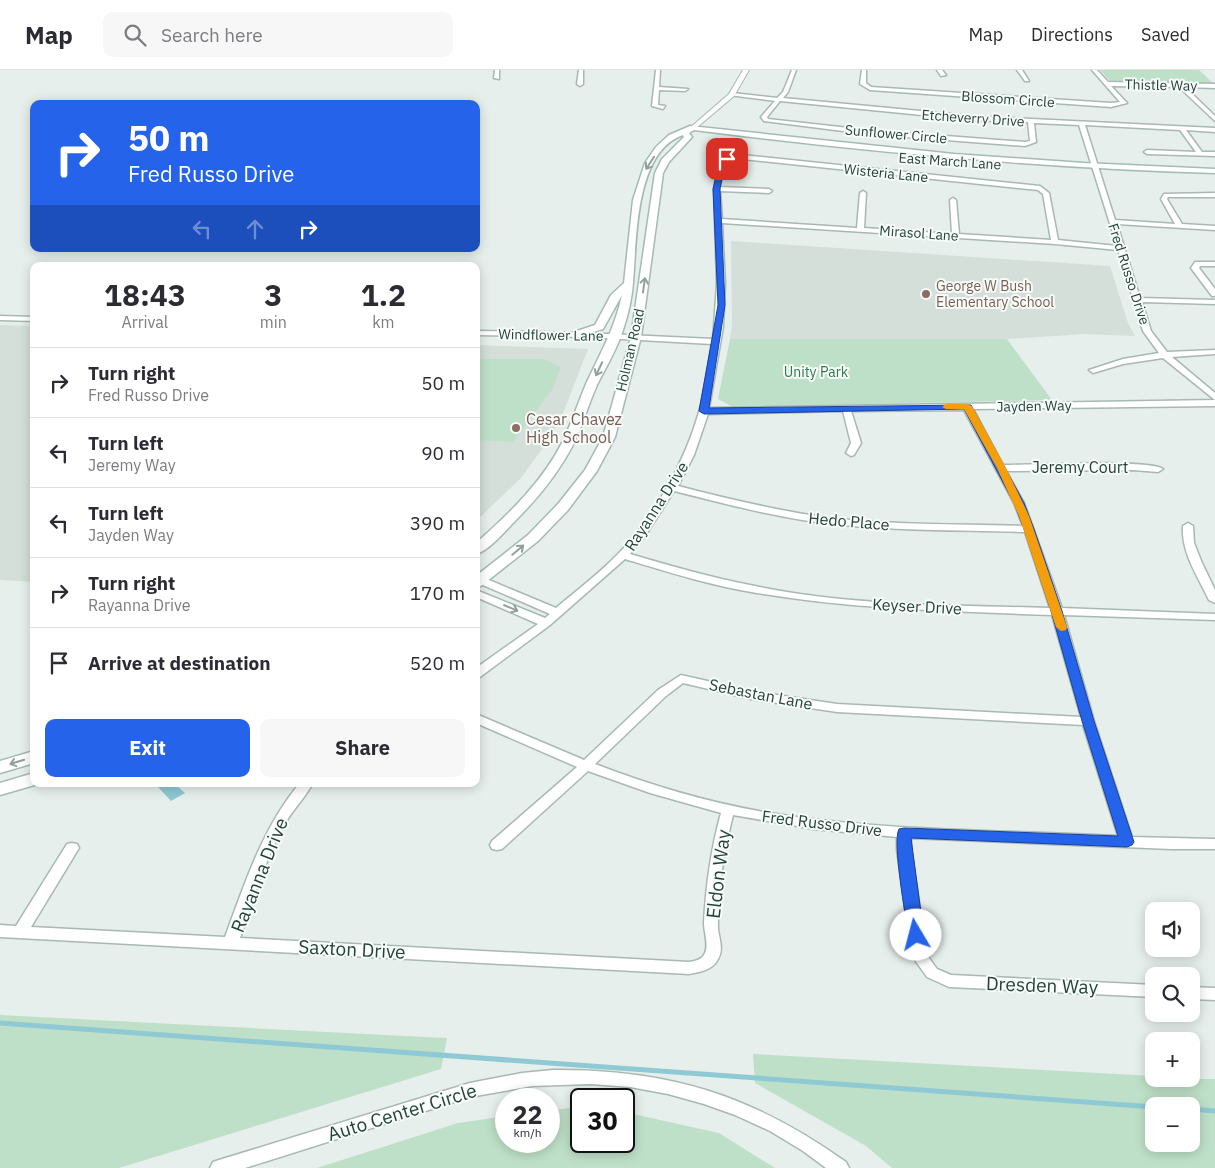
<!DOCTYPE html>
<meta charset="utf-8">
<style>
body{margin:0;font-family:"IBM Plex Sans",sans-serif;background:#f7f7f7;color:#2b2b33;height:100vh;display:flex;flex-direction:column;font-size:19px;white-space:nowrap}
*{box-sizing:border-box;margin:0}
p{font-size:16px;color:#7c7c81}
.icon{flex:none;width:28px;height:28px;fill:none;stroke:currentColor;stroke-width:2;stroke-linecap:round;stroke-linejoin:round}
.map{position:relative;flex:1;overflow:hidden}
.sheet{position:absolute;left:30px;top:192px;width:450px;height:525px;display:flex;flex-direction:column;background:#fff;border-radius:10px;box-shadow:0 2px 12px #0003}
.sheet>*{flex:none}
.guide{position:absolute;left:30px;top:30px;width:450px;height:152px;border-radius:10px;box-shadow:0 2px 12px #0003;background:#2563eb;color:#fff;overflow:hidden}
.tools{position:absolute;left:1145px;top:832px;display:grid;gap:10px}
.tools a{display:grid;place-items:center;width:55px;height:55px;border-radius:10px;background:#fff;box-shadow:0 2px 12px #0003;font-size:25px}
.speed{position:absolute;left:495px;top:1018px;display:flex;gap:10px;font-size:25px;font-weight:700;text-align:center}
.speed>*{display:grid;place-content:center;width:65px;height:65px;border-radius:50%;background:#fff;box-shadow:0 2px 12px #0003;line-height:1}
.speed small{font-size:12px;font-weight:400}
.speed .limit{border:2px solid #111;border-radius:8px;background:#fff;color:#111}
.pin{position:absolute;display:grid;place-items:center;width:42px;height:42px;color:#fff;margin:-21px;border-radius:10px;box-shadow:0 2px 8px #0006}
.me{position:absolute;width:55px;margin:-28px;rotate:352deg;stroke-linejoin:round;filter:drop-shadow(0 0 4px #0008)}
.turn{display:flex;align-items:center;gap:18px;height:105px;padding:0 15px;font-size:22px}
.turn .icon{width:65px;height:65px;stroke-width:2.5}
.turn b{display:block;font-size:35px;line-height:42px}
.lanes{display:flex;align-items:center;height:48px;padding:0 15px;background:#0003;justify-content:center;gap:25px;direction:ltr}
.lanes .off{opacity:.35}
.eta{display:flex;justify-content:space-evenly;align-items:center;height:85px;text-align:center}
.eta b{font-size:30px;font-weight:700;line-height:35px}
.action{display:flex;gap:10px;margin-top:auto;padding:10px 15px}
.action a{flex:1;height:58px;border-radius:10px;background:#2563eb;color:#fff;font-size:20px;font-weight:700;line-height:58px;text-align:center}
.action a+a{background:#f7f7f7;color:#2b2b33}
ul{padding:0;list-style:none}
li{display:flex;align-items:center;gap:15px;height:70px;padding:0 15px;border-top:1px solid #e1e1e2}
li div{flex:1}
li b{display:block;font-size:19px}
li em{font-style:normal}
header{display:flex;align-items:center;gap:30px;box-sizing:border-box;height:70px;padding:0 25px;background:#fff;border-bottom:1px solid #e1e1e2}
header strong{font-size:24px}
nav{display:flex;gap:28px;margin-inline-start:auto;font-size:18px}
.search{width:350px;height:45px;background:#f7f7f7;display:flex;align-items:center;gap:12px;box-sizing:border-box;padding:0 18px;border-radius:10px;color:#7c7c81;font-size:19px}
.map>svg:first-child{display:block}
.built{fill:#d4dfda}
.green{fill:#bfe0c8;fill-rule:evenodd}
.water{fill:#8ec9d4}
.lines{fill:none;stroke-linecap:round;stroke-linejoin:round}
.stream{stroke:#8ec9d4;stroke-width:5}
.minor-casing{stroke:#a8b8b2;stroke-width:3}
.tertiary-casing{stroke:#a8b8b2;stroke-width:2}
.secondary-casing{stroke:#a4bbb3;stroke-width:3}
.minor{fill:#fff;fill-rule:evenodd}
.tertiary{fill:#fff;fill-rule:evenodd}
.secondary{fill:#fff;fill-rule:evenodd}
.oneway{stroke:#92a09c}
.route{fill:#2563eb;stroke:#184099}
.slow{fill:#f59e0b}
.education-dot{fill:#8d6e63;stroke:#f7fbf9;stroke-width:2}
.labels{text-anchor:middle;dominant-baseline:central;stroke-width:4;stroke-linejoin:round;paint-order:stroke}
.far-street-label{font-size:14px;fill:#24423a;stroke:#f7fbf9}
.far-education-label{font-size:14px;fill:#785e54;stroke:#f7fbf9;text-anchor:start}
.far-park-label{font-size:14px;fill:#2d7a4b;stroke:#f7fbf9}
.education-label{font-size:16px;fill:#785e54;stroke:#f7fbf9;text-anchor:start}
.street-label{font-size:16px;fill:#24423a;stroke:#f7fbf9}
.near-street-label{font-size:19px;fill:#24423a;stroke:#f7fbf9}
</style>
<header>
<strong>Map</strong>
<div class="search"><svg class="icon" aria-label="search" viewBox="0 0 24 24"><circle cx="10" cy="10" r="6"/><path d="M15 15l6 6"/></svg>Search here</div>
<nav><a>Map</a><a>Directions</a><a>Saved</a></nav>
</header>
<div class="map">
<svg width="1215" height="1098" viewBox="0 0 1215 1098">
<rect width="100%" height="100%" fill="#e6efeb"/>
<path class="built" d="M731 171 1110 196 1128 253 1135 266 1085 264 1007 269H730L732 254Z
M0 255 34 256V512L0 510Z
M476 275 588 279 564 341 553 364 521 408 476 451Z"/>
<path class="green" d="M1100 0H1199L1215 15 1120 13 1110 11Z
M730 269H1007L1052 330 733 337 718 329Z
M476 289H544L561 297 552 320 513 372 476 370Z
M0 945 385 965 447 968 441 999 119 1098H0Z
M753 984 1154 1006V1009H1215V1098H892L866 1076 755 1013ZM1191 1036V1074H1154V1036Z
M581 1036V1071H624V1042L719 1063 775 1098H317L458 1053 506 1046V1071H549V1041Z"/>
<path class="water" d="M164 714H175L185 723 171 731 158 717Z"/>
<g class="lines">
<path class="stream" d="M0 953 1154 1037
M1191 1039 1215 1041"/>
<g class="minor-casing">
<path id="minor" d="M495 0H499V9L494 8Z
M579 0H583V14L580 16 577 14Z
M656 0H660L659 17 688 19 685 21 659 20 658 35 665 36 663 39 652 36Z
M792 0H796L788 22 783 28 973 46 1215 58V62L1186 60 1202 82H1215V86L1147 84 1144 82 1147 80 1196 82 1180 60 1085 55 1115 150 1175 154 1161 129 1164 124 1215 123V127H1168L1167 129 1182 154 1215 156V160L1117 154 1140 228 1215 230V234L1142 232 1151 261 1167 282 1215 280V284L1172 287 1215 323V330L1163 288 1123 294 1093 303 1089 300 1123 289 1159 283 1143 261 1118 180 1055 174 722 153 725 214 723 257 709 338 1215 330V336L973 339 1003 395C1027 395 1151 389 1163 399L1158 402 1133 400 1006 401 1024 433 1062 538 1215 544V550L1064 545 1094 651 1132 767 1215 769V779H1171L911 768V780L927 885 937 899 951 905 1154 915V927L949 917 927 907 912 886 897 780V767L814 759 733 745C724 782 717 821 718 859 719 869 724 879 718 889 713 900 700 902 689 904L0 867V855L16 856 67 774 72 773 77 774 79 778 31 857 225 867C245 813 262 759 299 714H312C306 727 293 739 286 752 265 788 254 829 240 868L689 892C695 891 702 890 705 883 709 875 704 862 704 853 706 815 711 779 721 743L650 723 588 701 502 779 497 780 492 779 490 775 492 771 577 697 476 653V644L584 690 658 620 681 605 751 621 837 634 1081 647 1052 545C954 541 855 540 757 523 712 516 668 502 625 489L550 555 480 607 476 608V598L538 554 476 527V520L545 548 550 544 476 512V508H484L556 538C577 520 600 503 619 483 654 448 686 389 699 342 705 320 708 296 712 274L586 267 476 265V261L586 263 713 269 717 214 714 119 717 102 725 88 742 85 1040 116 1049 123 1058 170 1117 176 1079 55 1034 53 1036 72 1025 76 867 64 764 51 761 47 775 31 729 25 732 23 777 28 783 22ZM780 31 973 50 1028 52 1030 71 1025 72 867 60 768 49 767 47ZM742 89 1038 120 1043 124 1051 170 959 164 956 130 953 128 950 130 952 164 864 158 866 123 863 121 860 123 857 158 722 149 720 121 769 123 772 121 769 119 720 117 723 102 729 91ZM964 340 1014 433 1023 456C958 454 893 455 830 448 778 441 728 429 678 416L694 385 708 344 843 341 851 373 846 383 851 386 854 385 861 373 851 341ZM674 421C726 434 778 448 831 454 895 461 960 460 1025 462L1050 538C952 535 851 536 755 516 712 508 671 496 630 484L645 466ZM683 613 751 629 837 642 1083 655 1118 766C1002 760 886 762 770 743 710 733 652 716 595 694L666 626Z
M862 0H866V13L871 17 1111 33 1120 32 1092 0H1097L1108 12 1215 14V18L1185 17 1215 46V51L1179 17 1111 16 1127 33 1111 37 870 20 860 14Z
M937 0H942L946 5 941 6Z
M1017 0H1022L1029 11H1025Z
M1195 192H1215V196H1200L1199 198 1215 219V226H1212L1191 198Z
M0 246 34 247V251L0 250Z
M1188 453 1193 456 1194 473 1202 493 1215 520V533L1209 530C1198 507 1181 482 1183 456Z
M1191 917 1215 918V930L1191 929Z
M553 1000C668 999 752 1025 846 1092L849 1098H826L803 1081 770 1061 735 1045 704 1034 668 1024 630 1017 591 1014 532 1016 470 1027 245 1098H210L213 1092 219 1090 470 1013 522 1003Z"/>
</g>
<g class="tertiary-casing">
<path id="tertiary" d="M743 0H749L734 26 695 59H691V57L729 24Z"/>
</g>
<g class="secondary-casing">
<path id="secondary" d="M690 56 954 84 1084 93 1215 99V103C1041 98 867 82 694 60L689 63 692 67 669 92 663 103 641 267 615 367 597 401 568 440 538 471 481 516 476 517V506L528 465 558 434 585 400 603 367 631 267 655 103 662 89 684 67 683 65C634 82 637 171 633 212 632 228 628 245 623 260 617 279 606 297 597 315 589 333 583 353 575 371 560 401 539 427 516 450 507 459 489 481 476 484V473C510 443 543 411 563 371 572 352 578 333 586 314 600 284 615 258 622 225L603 259 575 268 570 265 571 263 595 255 611 225 624 213 633 130 645 93 656 77 669 65Z
M34 681V693L0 703V691Z
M34 703V714H38L0 725V713Z"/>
</g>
<use href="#minor" class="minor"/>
<use href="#tertiary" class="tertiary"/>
<use href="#secondary" class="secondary"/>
</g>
<defs><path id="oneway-shaft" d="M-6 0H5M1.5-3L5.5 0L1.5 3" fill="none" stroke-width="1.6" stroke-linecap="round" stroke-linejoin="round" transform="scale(1.25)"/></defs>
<g class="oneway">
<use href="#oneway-shaft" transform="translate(650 93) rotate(123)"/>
<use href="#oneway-shaft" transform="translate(644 215) rotate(-82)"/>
<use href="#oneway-shaft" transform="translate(599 299) rotate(115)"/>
<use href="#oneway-shaft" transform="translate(518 480) rotate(-40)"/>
<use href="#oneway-shaft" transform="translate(511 538) rotate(23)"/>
<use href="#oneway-shaft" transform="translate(17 692) rotate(163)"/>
</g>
<path class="route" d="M725 88 730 89 723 102 720 119 725 235 709 338 971 335 1024 433 1034 459 1062 541 1094 651 1134 772 1132 775 1127 777 911 768 924 865 921 869 916 870 911 869 908 865C906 846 892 772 899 759L904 758 1118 766 1082 651 1051 541 1024 459 1014 433 964 339 704 344 699 341 718 235 713 119 717 102Z"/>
<path class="slow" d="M967 334 972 336 1006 398 1029 446 1067 557 1066 560 1061 561 1056 557 1019 446 997 398 964 339H946L942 337 946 334Z"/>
<g class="education-dot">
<circle cx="926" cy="224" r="5"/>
<circle cx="516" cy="358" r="5"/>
</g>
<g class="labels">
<g class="far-street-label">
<text transform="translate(1161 15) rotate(1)">Thistle Way</text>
<text transform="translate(1008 29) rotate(4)">Blossom Circle</text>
<text transform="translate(973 48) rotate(4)">Etcheverry Drive</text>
<text transform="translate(896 64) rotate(5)">Sunflower Circle</text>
<text transform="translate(950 91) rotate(4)">East March Lane</text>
<text transform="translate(886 103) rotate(6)">Wisteria Lane</text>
<text transform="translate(919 163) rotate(4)">Mirasol Lane</text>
<text transform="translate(1129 204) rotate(72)">Fred Russo Drive</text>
<text transform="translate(551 265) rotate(1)">Windflower Lane</text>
<text transform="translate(630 280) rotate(-77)">Holman Road</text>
<text transform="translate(1034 336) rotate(-1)">Jayden Way</text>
</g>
<g class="far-education-label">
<text x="936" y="216">George W Bush<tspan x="936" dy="16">Elementary School</tspan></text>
</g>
<g class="far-park-label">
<text x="816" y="302">Unity Park</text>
</g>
<g class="education-label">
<text x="526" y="349">Cesar Chavez<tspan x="526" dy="18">High School</tspan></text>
</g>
<g class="street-label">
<text x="1080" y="397">Jeremy Court</text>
<text transform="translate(656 436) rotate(-57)">Rayanna Drive</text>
<text transform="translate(849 451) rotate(5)">Hedo Place</text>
<text transform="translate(917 536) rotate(3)">Keyser Drive</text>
<text transform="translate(761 624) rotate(11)">Sebastan Lane</text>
<text transform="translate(822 753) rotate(7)">Fred Russo Drive</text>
</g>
<g class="near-street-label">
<text transform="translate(718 804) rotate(-83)">Eldon Way</text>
<text transform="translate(259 805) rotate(-68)">Rayanna Drive</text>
<text transform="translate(352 879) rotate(3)">Saxton Drive</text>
<text transform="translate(1042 915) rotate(2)">Dresden Way</text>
<text transform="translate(402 1042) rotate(-17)">Auto Center Circle</text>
</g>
</g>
</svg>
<div class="tools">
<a><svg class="icon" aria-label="sound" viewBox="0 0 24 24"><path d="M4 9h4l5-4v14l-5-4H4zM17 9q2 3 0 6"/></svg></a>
<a><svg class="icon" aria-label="search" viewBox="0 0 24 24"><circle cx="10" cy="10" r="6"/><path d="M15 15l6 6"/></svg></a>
<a>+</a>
<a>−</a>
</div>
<div class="speed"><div>22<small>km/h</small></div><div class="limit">30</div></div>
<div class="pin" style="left:727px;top:89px;background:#d93025"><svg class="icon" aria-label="arrive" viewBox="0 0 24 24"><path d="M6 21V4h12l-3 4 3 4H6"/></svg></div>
<svg class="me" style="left:916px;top:865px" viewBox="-20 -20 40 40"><circle r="19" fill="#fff"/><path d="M0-13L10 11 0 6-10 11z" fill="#2563eb"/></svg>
<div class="guide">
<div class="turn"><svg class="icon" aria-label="right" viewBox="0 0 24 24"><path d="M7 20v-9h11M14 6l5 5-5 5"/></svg><div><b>50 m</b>Fred Russo Drive</div></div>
<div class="lanes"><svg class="icon off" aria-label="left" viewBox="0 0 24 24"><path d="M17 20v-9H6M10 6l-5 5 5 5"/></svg><svg class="icon off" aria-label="ahead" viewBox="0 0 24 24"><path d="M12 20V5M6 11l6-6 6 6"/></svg><svg class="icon" aria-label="right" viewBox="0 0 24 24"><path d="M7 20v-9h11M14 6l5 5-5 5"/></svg></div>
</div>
<section class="sheet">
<div class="eta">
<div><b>18:43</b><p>Arrival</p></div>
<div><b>3</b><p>min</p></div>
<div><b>1.2</b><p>km</p></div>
</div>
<ul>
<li><svg class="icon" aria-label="right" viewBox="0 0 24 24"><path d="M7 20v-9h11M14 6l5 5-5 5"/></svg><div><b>Turn right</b><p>Fred Russo Drive</p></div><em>50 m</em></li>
<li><svg class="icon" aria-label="left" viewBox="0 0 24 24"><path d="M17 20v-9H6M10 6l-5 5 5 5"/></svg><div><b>Turn left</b><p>Jeremy Way</p></div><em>90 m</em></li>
<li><svg class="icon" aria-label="left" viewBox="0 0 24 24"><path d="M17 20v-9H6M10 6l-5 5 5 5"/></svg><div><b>Turn left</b><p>Jayden Way</p></div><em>390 m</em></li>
<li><svg class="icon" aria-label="right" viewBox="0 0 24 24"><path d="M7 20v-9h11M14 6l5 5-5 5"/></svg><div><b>Turn right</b><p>Rayanna Drive</p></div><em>170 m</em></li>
<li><svg class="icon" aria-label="arrive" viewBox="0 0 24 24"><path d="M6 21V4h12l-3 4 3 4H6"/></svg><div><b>Arrive at destination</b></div><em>520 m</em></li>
</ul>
<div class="action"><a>Exit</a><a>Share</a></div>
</section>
</div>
